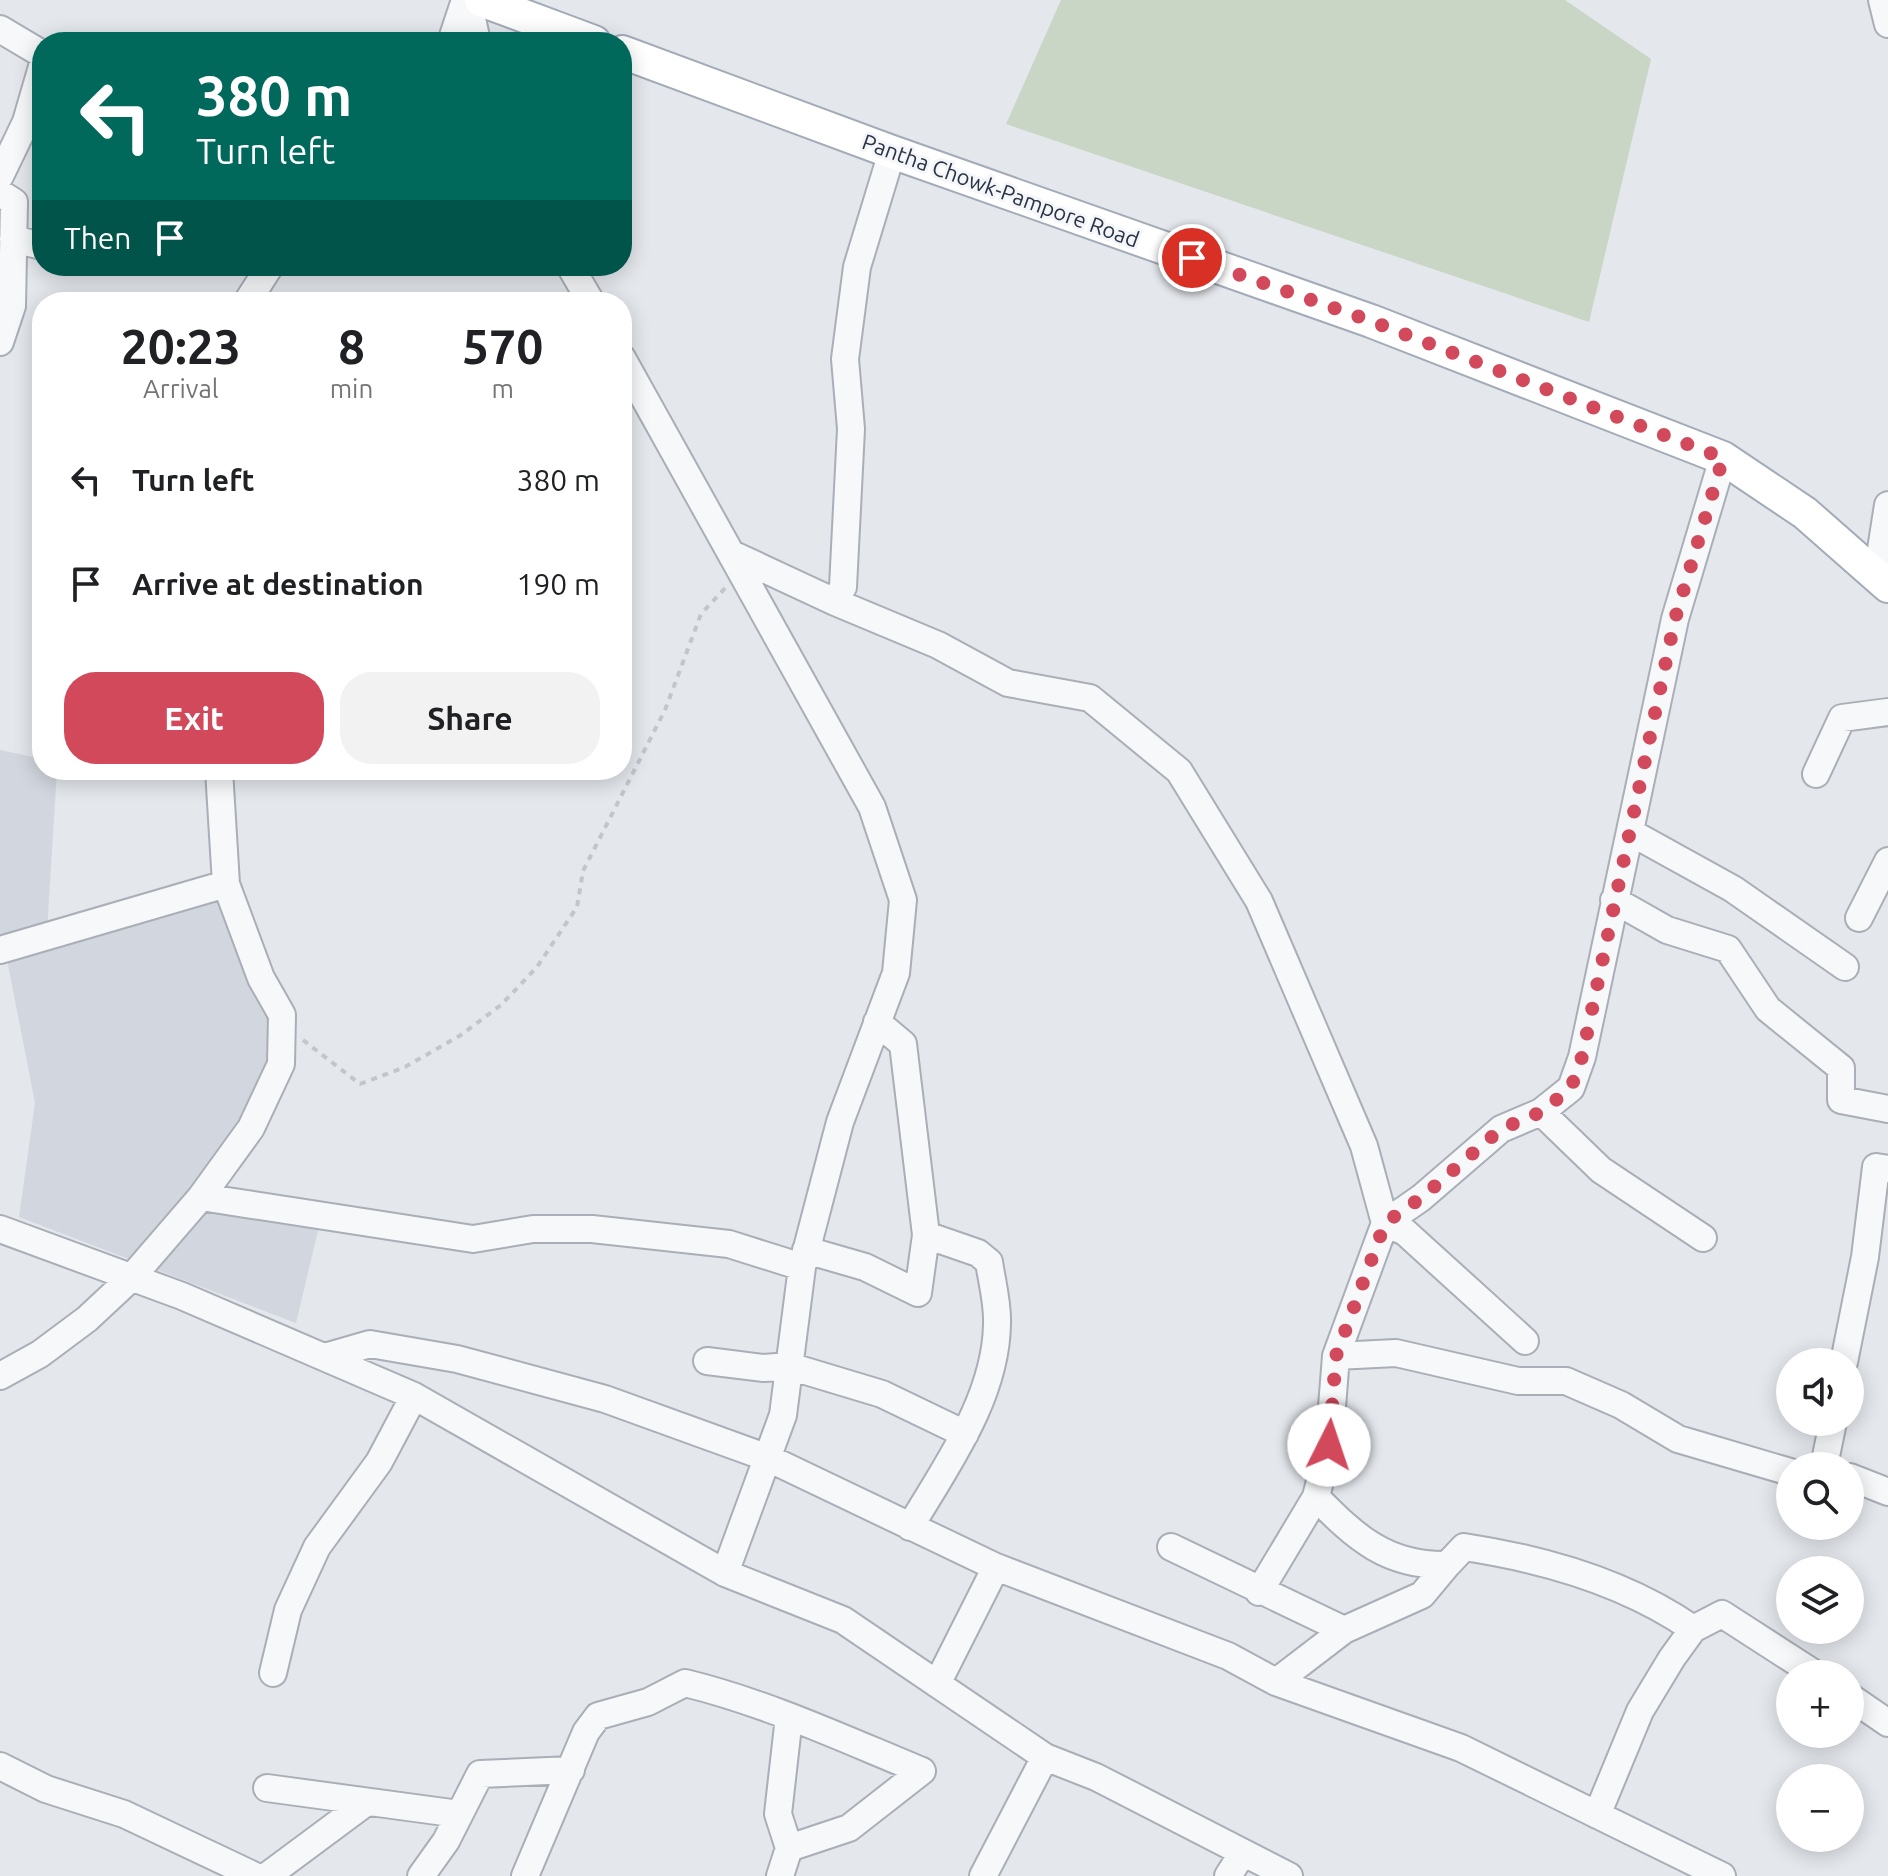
<!DOCTYPE html>
<meta charset="utf-8">
<style>
body{margin:0;font-family:Ubuntu,sans-serif;background:#f2f2f2;color:#202124;height:100vh;display:flex;flex-direction:column;font-size:30px;white-space:nowrap}
*{box-sizing:border-box;margin:0}
p{font-size:26px;color:#757577}
.icon{flex:none;width:44px;height:44px;fill:none;stroke:currentColor;stroke-width:2;stroke-linecap:round;stroke-linejoin:round}
.map{position:relative;flex:1;overflow:hidden}
.side{position:absolute;left:32px;top:292px;width:600px;height:488px;display:flex;flex-direction:column;background:#fff;border-radius:32px;box-shadow:0 4px 20px #0003}
.side>*{flex:none}
.banner{position:absolute;left:32px;top:32px;width:600px;height:244px;border-radius:32px;box-shadow:0 4px 20px #0003;background:#00695c;color:#fff;overflow:hidden}
.fabs{position:absolute;left:1776px;top:1348px;display:grid;gap:16px}
.fabs a{display:grid;place-items:center;width:88px;height:88px;border-radius:50%;background:#fff;box-shadow:0 4px 20px #0003;font-size:40px}
.pin{position:absolute;display:grid;place-items:center;width:68px;height:68px;color:#fff;margin:-34px;border:4px solid #fff;border-radius:50%;box-shadow:0 2px 8px #0007}
.me{position:absolute;width:88px;margin:-44px;rotate:4deg;stroke-linejoin:round;filter:drop-shadow(0 0 6px #0008)}
.turn{display:flex;align-items:center;gap:28px;height:168px;padding:0 32px;font-size:36px}
.turn .icon{width:104px;height:104px;stroke-width:2.5}
.turn b{display:block;font-size:56px;line-height:68px}
.then{display:flex;align-items:center;height:76px;padding:0 32px;background:#0003;gap:16px;font-size:30px}
.eta{display:flex;justify-content:space-evenly;align-items:center;height:136px;text-align:center}
.eta b{font-size:48px;font-weight:600;line-height:56px}
.action{display:flex;gap:16px;margin-top:auto;padding:16px 32px}
.action a{flex:1;height:92px;border-radius:32px;background:#d1495b;color:#fff;font-size:32px;font-weight:600;line-height:92px;text-align:center}
.action a+a{background:#f2f2f2;color:#202124}
ul{padding:0;list-style:none}
li{display:flex;align-items:center;gap:24px;height:104px;padding:0 32px}
li div{flex:1}
li b{display:block;font-size:30px}
li em{font-style:normal}
.map>svg:first-child{display:block}
.built{fill:#d2d6de}
.green{fill:#c9d6c5}
.lines{fill:none;stroke-linecap:round;stroke-linejoin:round}
.minor-casing{stroke:#a9aeb7;stroke-width:30}
.major-casing{stroke:#a3abb8;stroke-width:36}
.path{stroke:#c2c5cb;stroke-width:4;stroke-dasharray:6 6;stroke-linecap:butt}
.minor{stroke:#f7f8fa;stroke-width:26}
.major{stroke:#fff;stroke-width:32}
.route{stroke:#d1495b;stroke-width:14;stroke-dasharray:0 25.2}
.labels{text-anchor:middle;dominant-baseline:central;stroke-width:6;stroke-linejoin:round;paint-order:stroke}
.street-label{font-size:22px;fill:#2b3445;stroke:#f4f6f9}
</style>
<div class="map">
<svg width="1888" height="1876" viewBox="0 0 1888 1876">
<rect width="100%" height="100%" fill="#e4e7ec"/>
<path class="built" d="M0 750 42 759V770H57L47 931 0 940Z
M226 884 261 978 281 1064 202 1197 322 1214 296 1323 19 1217 35 1103 5 949Z"/>
<path class="green" d="M1061 0H1565L1651 59 1589 322 1006 124Z"/>
<g class="lines">
<g class="minor-casing">
<path id="minor" d="M468 0 477 42
M1882 0 1888 24
M0 29 42 54
M451 42 465 0
M0 176 26 122 42 67
M0 193 14 202 12 306 0 342
M13 239 42 246
M570 266 591 302
M247 302 270 266
M622 358 872 807 903 900 896 973 840 1122 802 1267 783 1415 725 1573
M732 554 835 602 843 587 851 429 845 359 857 267 892 152
M1877 575 1888 505
M835 602 938 645 1008 683 1090 698 1179 771 1259 901 1364 1146 1385 1223 1405 1232 1525 1341
M1816 774 1842 718 1888 712
M1630 832 1733 889 1845 967
M1614 900 1667 930 1728 949 1768 1009 1841 1068V1100L1888 1109
M1859 918 1888 861
M0 950 226 884
M1541 1112 1601 1170 1703 1238
M201 1197 473 1239 533 1229H592L729 1244 802 1267
M0 1229 182 1296 414 1396 725 1573 843 1620 1045 1757 1096 1777 1289 1876
M806 1250 865 1267 918 1293 926 1235 903 1044 877 1022
M1336 1356 1396 1353 1518 1381H1566L1621 1405 1678 1439 1790 1472
M325 1357 370 1344 457 1359 605 1399 768 1458 996 1567 1228 1656 1276 1682 1461 1748 1722 1876
M707 1361 764 1368 789 1366 882 1394 965 1434
M1844 1362 1865 1257 1876 1167 1888 1169
M0 1376 40 1354 87 1319 132 1277 201 1197 251 1128 281 1064 282 1015 261 978 226 884 219 770
M1824 1466 1833 1422
M1850 1477 1888 1492
M910 1527C946 1466 996 1398 997 1324 998 1304 992 1282 989 1262L978 1253 926 1235
M1171 1547 1344 1630
M1259 1592 1316 1497
M1693 1629C1627 1583 1543 1559 1464 1547L1447 1565C1387 1566 1356 1538 1316 1497L1329 1445 1336 1356 1385 1223 1421 1198 1501 1129 1541 1112 1571 1088 1582 1057 1675 619 1723 458
M273 1673 288 1610 317 1547 379 1462 414 1396
M1276 1682 1344 1630 1422 1595 1447 1565
M937 1684 996 1567
M1850 1697 1888 1723
M0 1766 46 1789 124 1814 255 1876
M267 1788 459 1814
M1597 1815 1640 1711 1672 1658 1693 1629 1722 1614 1815 1674
M267 1876 364 1804
M421 1876 446 1841 480 1774 571 1770
M525 1876 586 1732 598 1716 648 1702 685 1683C767 1703 844 1739 922 1771L849 1828 789 1848 778 1814 789 1717
M780 1876 789 1848
M983 1876 1045 1757
M1228 1876 1242 1854"/>
</g>
<g class="major-casing">
<path id="major" d="M481 0 594 42
M622 52 892 152 1371 321 1723 458 1805 513 1888 586"/>
</g>
<path class="path" d="M303 1040 360 1084 405 1067 461 1035 501 1005 537 967 577 907 583 871 665 710 701 614 726 587"/>
<use href="#minor" class="minor"/>
<use href="#major" class="major"/>
</g>
<g class="lines">
<path class="route" d="M1192 258 1371 321 1723 458 1675 619 1582 1057 1571 1088 1541 1112 1501 1129 1421 1198 1385 1223 1336 1356 1329 1445"/>
</g>
<g class="labels">
<g class="street-label">
<text transform="translate(1001 190) rotate(20)">Pantha Chowk-Pampore Road</text>
</g>
</g>
</svg>
<div class="fabs">
<a><svg class="icon" aria-label="sound" viewBox="0 0 24 24"><path d="M4 9h4l5-4v14l-5-4H4zM17 9q2 3 0 6"/></svg></a>
<a><svg class="icon" aria-label="search" viewBox="0 0 24 24"><circle cx="10" cy="10" r="6"/><path d="M15 15l6 6"/></svg></a>
<a><svg class="icon" aria-label="layers" viewBox="0 0 24 24"><path d="M12 4l9 5-9 5-9-5zM3 14l9 5 9-5"/></svg></a>
<a>+</a>
<a>−</a>
</div>
<div class="pin" style="left:1192px;top:258px;background:#d93025"><svg class="icon" aria-label="arrive" viewBox="0 0 24 24"><path d="M6 21V4h12l-3 4 3 4H6"/></svg></div>
<svg class="me" style="left:1329px;top:1445px" viewBox="-20 -20 40 40"><circle r="19" fill="#fff"/><path d="M0-13L10 11 0 6-10 11z" fill="#d1495b"/></svg>
<div class="banner">
<div class="turn"><svg class="icon" aria-label="left" viewBox="0 0 24 24"><path d="M17 20v-9H6M10 6l-5 5 5 5"/></svg><div><b>380 m</b>Turn left</div></div>
<div class="then">Then<svg class="icon" aria-label="arrive" viewBox="0 0 24 24"><path d="M6 21V4h12l-3 4 3 4H6"/></svg></div>
</div>
<section class="side">
<div class="eta">
<div><b>20:23</b><p>Arrival</p></div>
<div><b>8</b><p>min</p></div>
<div><b>570</b><p>m</p></div>
</div>
<ul>
<li><svg class="icon" aria-label="left" viewBox="0 0 24 24"><path d="M17 20v-9H6M10 6l-5 5 5 5"/></svg><div><b>Turn left</b></div><em>380 m</em></li>
<li><svg class="icon" aria-label="arrive" viewBox="0 0 24 24"><path d="M6 21V4h12l-3 4 3 4H6"/></svg><div><b>Arrive at destination</b></div><em>190 m</em></li>
</ul>
<div class="action"><a>Exit</a><a>Share</a></div>
</section>
</div>
